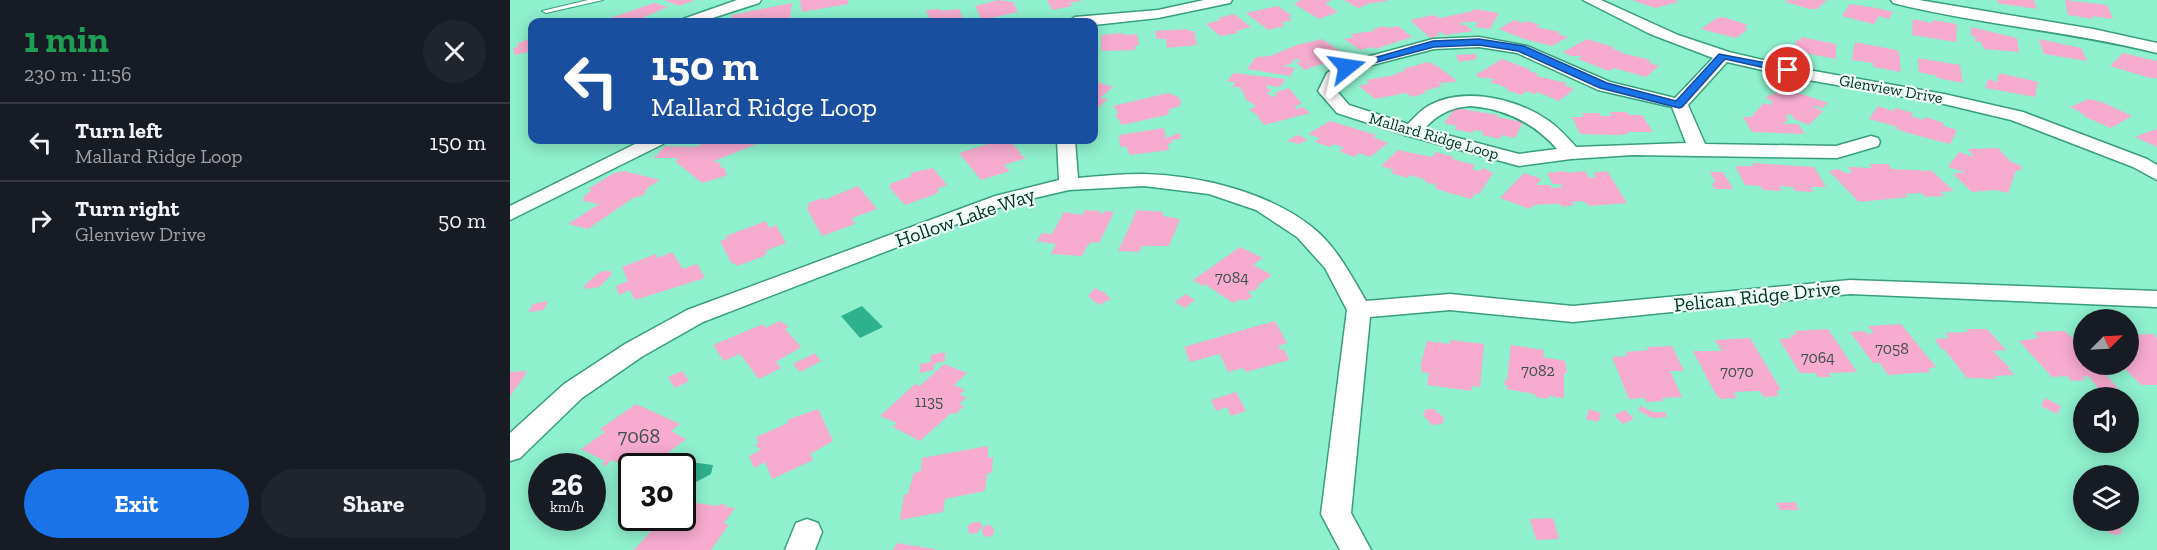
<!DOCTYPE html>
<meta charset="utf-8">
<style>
body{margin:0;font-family:"Zilla Slab",serif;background:#20242c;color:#f1f3f6;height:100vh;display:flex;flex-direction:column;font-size:22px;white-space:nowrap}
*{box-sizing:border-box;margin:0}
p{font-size:20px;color:#9ea1a6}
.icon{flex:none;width:33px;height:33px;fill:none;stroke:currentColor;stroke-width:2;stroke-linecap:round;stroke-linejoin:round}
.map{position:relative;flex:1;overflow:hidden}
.sheet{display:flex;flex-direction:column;background:#171b24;width:510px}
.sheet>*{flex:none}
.top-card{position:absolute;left:18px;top:18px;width:570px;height:126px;border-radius:12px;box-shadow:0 3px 15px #0003;background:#1a4fa0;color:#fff;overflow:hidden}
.needle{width:39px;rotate:66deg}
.tools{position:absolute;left:1563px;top:309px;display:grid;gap:12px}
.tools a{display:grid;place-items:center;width:66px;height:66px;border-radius:50%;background:#171b24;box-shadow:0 3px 15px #0003;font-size:30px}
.speed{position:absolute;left:18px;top:453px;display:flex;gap:12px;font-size:30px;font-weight:700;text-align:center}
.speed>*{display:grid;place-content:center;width:78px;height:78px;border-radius:50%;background:#171b24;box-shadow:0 3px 15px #0003;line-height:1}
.speed small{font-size:15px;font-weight:400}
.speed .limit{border:3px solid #111;border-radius:9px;background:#fff;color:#111}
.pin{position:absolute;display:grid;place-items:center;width:51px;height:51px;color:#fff;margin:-26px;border:3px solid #fff;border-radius:50%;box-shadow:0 2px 6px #0007}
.me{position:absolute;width:66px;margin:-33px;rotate:75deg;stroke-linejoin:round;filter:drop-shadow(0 0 4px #0008)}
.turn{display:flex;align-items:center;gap:21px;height:126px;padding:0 24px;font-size:27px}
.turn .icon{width:78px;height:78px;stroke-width:2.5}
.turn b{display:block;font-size:42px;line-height:51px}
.round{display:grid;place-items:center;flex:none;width:63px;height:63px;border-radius:32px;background:#20242c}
.headline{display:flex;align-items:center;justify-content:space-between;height:102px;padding:0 24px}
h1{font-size:36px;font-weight:700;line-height:45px;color:#1e9e55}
.action{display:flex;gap:12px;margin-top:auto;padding:12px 24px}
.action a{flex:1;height:69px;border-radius:36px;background:#1a73e8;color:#fff;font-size:24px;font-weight:700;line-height:69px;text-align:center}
.action a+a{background:#20242c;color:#f1f3f6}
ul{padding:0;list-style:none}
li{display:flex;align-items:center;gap:18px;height:78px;padding:0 24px;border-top:2px solid #363941}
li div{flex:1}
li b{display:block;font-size:22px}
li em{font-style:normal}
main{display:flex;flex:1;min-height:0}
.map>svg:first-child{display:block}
.water{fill:#2eb18c}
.building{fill:#f6abcf}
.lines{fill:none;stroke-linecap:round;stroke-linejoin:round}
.service-casing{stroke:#379e7e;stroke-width:2}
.minor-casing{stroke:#379e7e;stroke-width:3}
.service{fill:#fff;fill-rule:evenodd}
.minor{fill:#fff;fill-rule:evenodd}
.route{fill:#1a73e8;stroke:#114b97;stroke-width:1.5}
.labels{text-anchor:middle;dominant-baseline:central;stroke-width:4.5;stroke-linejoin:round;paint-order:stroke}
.far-street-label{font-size:16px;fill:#012f22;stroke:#edfff7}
.number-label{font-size:16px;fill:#3e4e4d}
.street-label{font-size:20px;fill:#012f22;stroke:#edfff7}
.near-number-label{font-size:20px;fill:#3e4e4d}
</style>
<main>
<section class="sheet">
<div class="headline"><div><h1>1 min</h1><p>230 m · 11:56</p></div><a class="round"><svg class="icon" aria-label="close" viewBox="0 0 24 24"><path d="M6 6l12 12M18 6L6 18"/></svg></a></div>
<ul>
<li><svg class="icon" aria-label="left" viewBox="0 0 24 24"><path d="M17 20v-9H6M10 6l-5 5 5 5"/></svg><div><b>Turn left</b><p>Mallard Ridge Loop</p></div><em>150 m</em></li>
<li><svg class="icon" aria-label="right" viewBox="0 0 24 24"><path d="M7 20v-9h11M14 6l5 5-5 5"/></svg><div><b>Turn right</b><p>Glenview Drive</p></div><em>50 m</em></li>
</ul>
<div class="action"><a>Exit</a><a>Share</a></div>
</section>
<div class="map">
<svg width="1647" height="550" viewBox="0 0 1647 550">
<rect width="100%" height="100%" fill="#8ef0cd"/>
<path class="water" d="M352 306 373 327 350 338 331 316Z
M177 458H181L180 462 203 465 201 474 186 482 173 480 172 466H166Z"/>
<path class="building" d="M154 0H185L169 6Z
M290 0H338V4L292 12Z
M488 0 503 2 508 12 472 20 465 6Z
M537 0H571V1L559 3 563 6 542 10Z
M791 0H822L815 3 828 12 809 19 784 4Z
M834 0H877V1L855 4 857 5 848 8Z
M1122 0H1165L1168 2 1145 8Z
M1278 0H1317L1307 9H1300L1275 2Z
M1487 0H1524L1527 9 1492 4 1488 3Z
M1555 0 1597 5 1603 19 1582 16 1583 19 1558 15Z
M144 3 158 7 134 17 142 21 137 22H116L110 20 102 22 95 20Z
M282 3 280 18 222 22V15Z
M1340 4 1366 8 1383 12 1379 19 1369 16 1364 24 1351 21 1332 16Z
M768 6 782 16 778 17 782 20 771 23 775 26 758 30 736 13Z
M431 9V11L449 9 454 22H421L416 10Z
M964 9 989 13 980 29 965 27 968 22H957L948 24 955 25 963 31 935 35 931 32 927 33 930 35 920 38 900 20 924 15 930 18 963 11Z
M724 14 741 27 726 31 728 33 710 36 696 24 710 20 708 18Z
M1213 17 1238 25 1234 28 1238 29 1226 38 1191 29 1207 18Z
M1403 19 1422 23 1423 20 1447 24 1446 42 1402 35Z
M1004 20 1013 23 1017 21 1030 25 1026 27 1050 32 1047 34 1058 37 1042 46 1014 39 989 29Z
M874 26 877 28 888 26 902 37 865 49 862 47 850 50 834 39 844 37 841 34 865 31 862 29Z
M1461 27 1507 38 1509 52 1474 49 1471 42 1465 41V36H1461Z
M678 29V31H684L687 45 657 48 656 39H647L645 31Z
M612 33 613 35 627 34 629 45 625 46V50L591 51V35Z
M1291 37 1326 44V59L1285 51 1286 40 1291 41Z
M22 38V51L5 55 3 48 8 47V43Z
M812 39 836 55 825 58 822 56 817 57 822 61 794 70 786 62 792 61 789 59 781 61 783 63 773 66 785 68 780 76 737 69 746 57 760 56 787 45Z
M1077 39 1103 47V49L1112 52 1111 53 1141 60 1138 62 1149 66 1136 77 1104 68 1099 71 1068 59 1072 56H1061L1053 52Z
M1529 39 1571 48 1577 61 1534 54Z
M1345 42 1386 50 1389 52 1391 72 1363 67V63L1342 60Z
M1613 53 1647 61V78H1640L1600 66Z
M965 54 967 59 949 62 946 55Z
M1408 58 1450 65 1453 83 1427 78V76L1409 72Z
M992 59 1019 69V71L1028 74 1026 76 1057 83 1054 85 1064 89 1049 101 1027 92 1024 94 1017 91 1011 95 996 90 998 88 980 82 985 79 967 77V74Z
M918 62 927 66 946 80 945 82 928 83 932 86 914 91 916 93 902 97 896 93 865 99 849 86 860 83 856 80 886 75 884 74 895 71 893 69Z
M724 73 775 79 770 87 757 85 756 87 762 91 757 92 762 97 767 95 764 93 779 88 792 104 784 106 787 109 793 107 800 113 754 125 746 114 739 110 746 106 734 98 736 97 732 93H734L729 87H722L725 82 717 81Z
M1489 73 1528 82 1525 97 1475 88 1478 79 1487 82Z
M584 81 603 87 590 98 598 99 584 111Z
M1271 87 1318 103 1312 108 1305 106 1303 107 1313 111 1299 125 1282 118 1284 116 1279 114 1275 117 1279 119 1273 124H1288L1295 134 1242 132 1233 117H1241L1254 103 1259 105 1263 102 1256 98 1260 94 1263 95Z
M658 93 668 97 671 101 670 106 658 110 660 112 657 115 612 125 605 114 609 113 603 106Z
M1579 99 1592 102 1622 116 1601 128 1573 116 1575 115 1570 113 1571 112 1560 107Z
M1368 106 1383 111 1385 108 1403 113 1401 116 1413 120 1415 117 1434 123 1433 126 1447 130 1440 144 1398 133 1386 129 1388 127 1359 119Z
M945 108 988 115 987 117 1013 122 1005 138 992 135 990 139 972 135 974 132 964 130 962 133 944 129 947 126 934 123Z
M1100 112H1117L1119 115H1132L1143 132H1117L1118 134 1109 135 1070 134 1062 117H1074L1072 113H1089L1091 116H1102Z
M820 121 866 135 863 137 878 143 860 157 849 153 844 157 829 151 834 148 824 144 820 147 805 142 810 138 798 134Z
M654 128 656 138 670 133 671 139 661 140 662 143 658 144 659 150 620 155 616 146 610 147 609 135Z
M1647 129V147L1625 137 1635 133Z
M787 135 798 139 790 144 777 141Z
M198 140H244L249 143 204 161 211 164 210 167 216 169 215 173 218 175 192 183 166 162 168 158H144L155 146 185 147 200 141Z
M491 140H499L511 153H508L516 158 494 165 500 171 471 180 449 153Z
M1488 148 1501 162 1512 166 1510 171 1506 170 1498 193 1486 190 1462 192 1443 174 1455 172 1438 167 1449 152 1464 157 1458 149Z
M888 150 922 157 926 152 944 157 942 159 965 165 962 169 968 171 974 168 983 173 969 194 966 193 961 199 926 189V185L915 182 916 180 900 175 898 178 881 173 884 170 871 166Z
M1242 163 1304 167 1316 187H1301L1303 192 1285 191 1283 187 1269 186 1272 191 1253 190 1250 186 1235 185 1225 166H1244Z
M1359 164H1378L1382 169 1422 171 1444 191 1430 192 1435 196 1416 197 1411 193 1395 194 1398 197 1349 202 1319 171 1328 169 1336 173H1342L1338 167 1362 168Z
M423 168 437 185 427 189 429 191 426 194 395 205 379 187 381 186 380 184 402 176 400 173Z
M114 171 150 180 137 188 134 195 123 198 78 229 58 224 89 204 73 201 74 196 82 190 78 189 104 173Z
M1056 171 1057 173 1075 171 1079 178 1086 177 1083 173 1097 171 1117 203 1080 206 1073 201 1062 202 1064 205 1052 207 1051 204H1038L1024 205 1020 209 990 198 1014 173 1032 179 1026 185H1040L1041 188 1053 187 1050 184H1043L1037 173Z
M1200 172H1213L1223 189H1205L1201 183H1206Z
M348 186 367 209 342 218 345 224 312 236 296 207 300 206 298 203 313 198 314 200Z
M575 210 590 211V213L593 214 594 211 604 212 589 243 582 242 577 246 572 256 541 254 546 244 527 241 532 233 542 234 554 212 572 215Z
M627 210 654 212 652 216 670 219 659 246H632L629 252 608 251Z
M256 221 259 228 266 225 276 243 255 251 257 253 252 257 227 266 225 263 222 264 210 241 217 239 216 236Z
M730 247 753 258 743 265 762 275 747 286 749 287 744 291 742 290 738 293 743 296 735 301 731 299 723 303 695 284 693 286 683 280Z
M162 252 173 269 187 264 195 278 125 300 120 290 109 295 106 286 118 281 112 267 146 254 148 258Z
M94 271H100L102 274 89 287 75 289 74 286 87 274Z
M585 288 595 293 601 299 589 305 578 296Z
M675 294 685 300 675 308 665 302Z
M38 301 34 310 18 312 23 304Z
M270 321 279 327 275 329 291 347 266 362 271 368 249 379 230 354 214 361 203 345 253 324 255 328Z
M765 321 777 343 768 346 770 350 774 349 779 360 736 372 733 368 718 372 710 354 680 362 674 347Z
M1391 324 1426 367 1418 368 1421 372 1378 375 1370 363H1363L1340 332 1356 331 1357 334 1364 333 1358 326Z
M1318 329 1347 372 1319 373 1321 377H1308L1306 373H1290L1269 339 1282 338 1280 335H1287L1284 331Z
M1456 329H1477L1496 350 1483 351 1500 368H1498L1504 375 1484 376 1487 379 1457 378 1434 349H1431L1425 339 1439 338 1435 333 1458 332Z
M1555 331 1574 348V364H1590L1600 375H1596L1608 388 1589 389 1578 376 1572 377 1576 380 1562 381 1557 376 1542 377 1509 341 1529 338 1524 332Z
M1643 334 1647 338V385H1631L1610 364H1618V338H1621L1619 335Z
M1240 338 1271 390 1266 391 1269 396 1253 397 1250 391 1224 392 1227 398 1210 399 1205 393 1183 351H1212L1205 340Z
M940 340 974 344 970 387 962 386 961 391 917 385 919 373 911 372 912 367H910L917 341 940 344Z
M1001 345 1034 350 1033 357 1055 361 1057 373H1054V398L1038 396V399L1025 397V394L997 389V385H994L995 380H997Z
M1162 346 1174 371H1160L1172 397 1152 398 1153 401 1136 402 1135 398 1119 399 1102 357 1117 356 1116 352 1138 350 1137 347Z
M435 352V361L424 364V370L410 373V364L421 362V355Z
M305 353 311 361 290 372 283 364Z
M434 364 457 373 444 385 455 390 449 395 457 397 449 404 454 406 446 414 441 413 410 441 383 427 387 423 370 416 405 384 410 386Z
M17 371 14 374H16L0 396V372Z
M172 371 179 381 165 388 158 377Z
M726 392 736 411 721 416 717 407 706 411 701 400Z
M1535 398 1551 406 1547 414 1531 406Z
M126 404 170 424 161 431 176 439 154 456 148 454 144 456 149 458 138 466H124L115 463 112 465 102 460 95 466 92 464 95 461 71 449 95 432 90 429Z
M1131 406 1143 412H1155L1157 417 1142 418 1128 410Z
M308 409 323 441 300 454 303 460 262 479 255 462 244 468 239 456 251 450 245 445 249 443 246 437 278 423 277 420Z
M916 409H924L934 418 932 424 922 425 913 415Z
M1079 409 1091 413 1088 422 1076 419Z
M1115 410 1124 419 1113 424 1104 415Z
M478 446V458L483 457 482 472 477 474 475 491 435 499 433 512 390 520 394 495 398 494 404 473 411 471 412 458Z
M172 501 208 506 210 504 217 505 215 507 225 508 213 524H219L201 550H124L143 529 137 528 146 518H172Z
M1285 502 1289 510H1270L1266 503Z
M1043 518 1049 539 1026 540 1020 519Z
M1589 520 1606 522 1612 529 1611 534 1604 535 1594 530 1589 524Z
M463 522H469L473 525 467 533 461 534 458 531V526Z
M472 531a6 6 0 1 1 12 0a6 6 0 1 1-12 0Z
M387 543 424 549V550H383Z"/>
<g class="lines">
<g class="service-casing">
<path id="service" d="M78 0H93L36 13 32 11Z"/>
</g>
<g class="minor-casing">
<path id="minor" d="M227 0H251L249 3 190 22H170L173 19Z
M694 0H722L720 3 648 18 584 25V22H557L565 17 648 10Z
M1073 0H1091L1168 35 1219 52 1287 68 1434 94 1513 112 1637 159 1647 165V180L1623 167 1501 120 1434 104 1287 78 1217 62 1178 105 1195 144 1326 146 1361 136 1368 138 1370 142 1368 146 1327 158 1123 155 1061 159 1009 166 895 135 827 113 808 91 817 73 831 64 923 39 969 37 1017 46 1100 82 1165 98 1203 58 1140 34ZM969 47 1007 53 1088 90 1162 107 1176 143 1066 147C1058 138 1049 128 1039 121 1006 98 951 85 915 108 909 112 903 119 898 124L839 105 826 90 830 80 843 70 924 49ZM960 106C996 109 1024 123 1047 149L1009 154 914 129C928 114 940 108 960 106Z
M1381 0H1409L1583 29 1647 43V53C1560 31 1470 25 1383 3Z
M133 140H155L153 144 0 220V206Z
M547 140H565L568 178C590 176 612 174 633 174 688 175 758 192 802 227 826 246 841 275 856 301L940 294 1063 306 1340 280 1647 291V307L1340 294 1063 322 940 310 860 317 841 513 861 550H830L811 514 837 310 815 268 787 237 746 210 699 194 634 186 559 190 499 204 193 322 133 356 72 398 10 458 0 461V433L54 384 115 344 177 310 485 196 549 180Z
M297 519 308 523 312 532 305 550H275L286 523Z"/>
</g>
<use href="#service" class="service"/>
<use href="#minor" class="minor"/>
</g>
<path class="route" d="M969 39 1014 46 1097 83 1166 101 1209 54 1278 67 1283 70 1278 73 1215 59 1172 107 1169 108 1090 88 1008 51 969 45 924 47 837 70 832 67 923 41Z"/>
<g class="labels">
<g class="far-street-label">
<text transform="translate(1381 89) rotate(10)">Glenview Drive</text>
<text transform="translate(924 136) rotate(16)">Mallard Ridge Loop</text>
</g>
<g class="number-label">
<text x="722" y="277">7084</text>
<text x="1382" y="348">7058</text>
<text x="1308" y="357">7064</text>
<text x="1028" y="370">7082</text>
<text x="1227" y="371">7070</text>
<text x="419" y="401">1135</text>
</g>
<g class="street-label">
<text transform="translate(455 217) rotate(-19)">Hollow Lake Way</text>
<text transform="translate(1247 296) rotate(-6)">Pelican Ridge Drive</text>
</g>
<g class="near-number-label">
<text x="129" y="436">7068</text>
</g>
</g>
</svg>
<div class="tools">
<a><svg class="needle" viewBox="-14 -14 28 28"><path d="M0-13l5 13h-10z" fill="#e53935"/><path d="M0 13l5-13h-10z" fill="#9ea1a6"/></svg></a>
<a><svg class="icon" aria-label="sound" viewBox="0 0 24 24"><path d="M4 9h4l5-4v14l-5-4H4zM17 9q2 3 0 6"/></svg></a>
<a><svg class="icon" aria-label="layers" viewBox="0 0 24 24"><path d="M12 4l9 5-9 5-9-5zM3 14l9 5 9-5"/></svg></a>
</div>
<div class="speed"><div>26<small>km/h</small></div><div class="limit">30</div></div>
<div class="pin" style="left:1278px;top:70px;background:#d93025"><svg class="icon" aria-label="arrive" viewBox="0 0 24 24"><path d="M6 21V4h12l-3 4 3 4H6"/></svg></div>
<svg class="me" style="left:837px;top:67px" viewBox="-20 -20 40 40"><path d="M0-17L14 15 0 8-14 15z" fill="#1a73e8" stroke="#fff" stroke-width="4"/></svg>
<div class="top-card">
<div class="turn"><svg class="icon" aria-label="left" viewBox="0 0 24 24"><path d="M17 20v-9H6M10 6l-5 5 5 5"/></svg><div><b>150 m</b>Mallard Ridge Loop</div></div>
</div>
</div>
</main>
